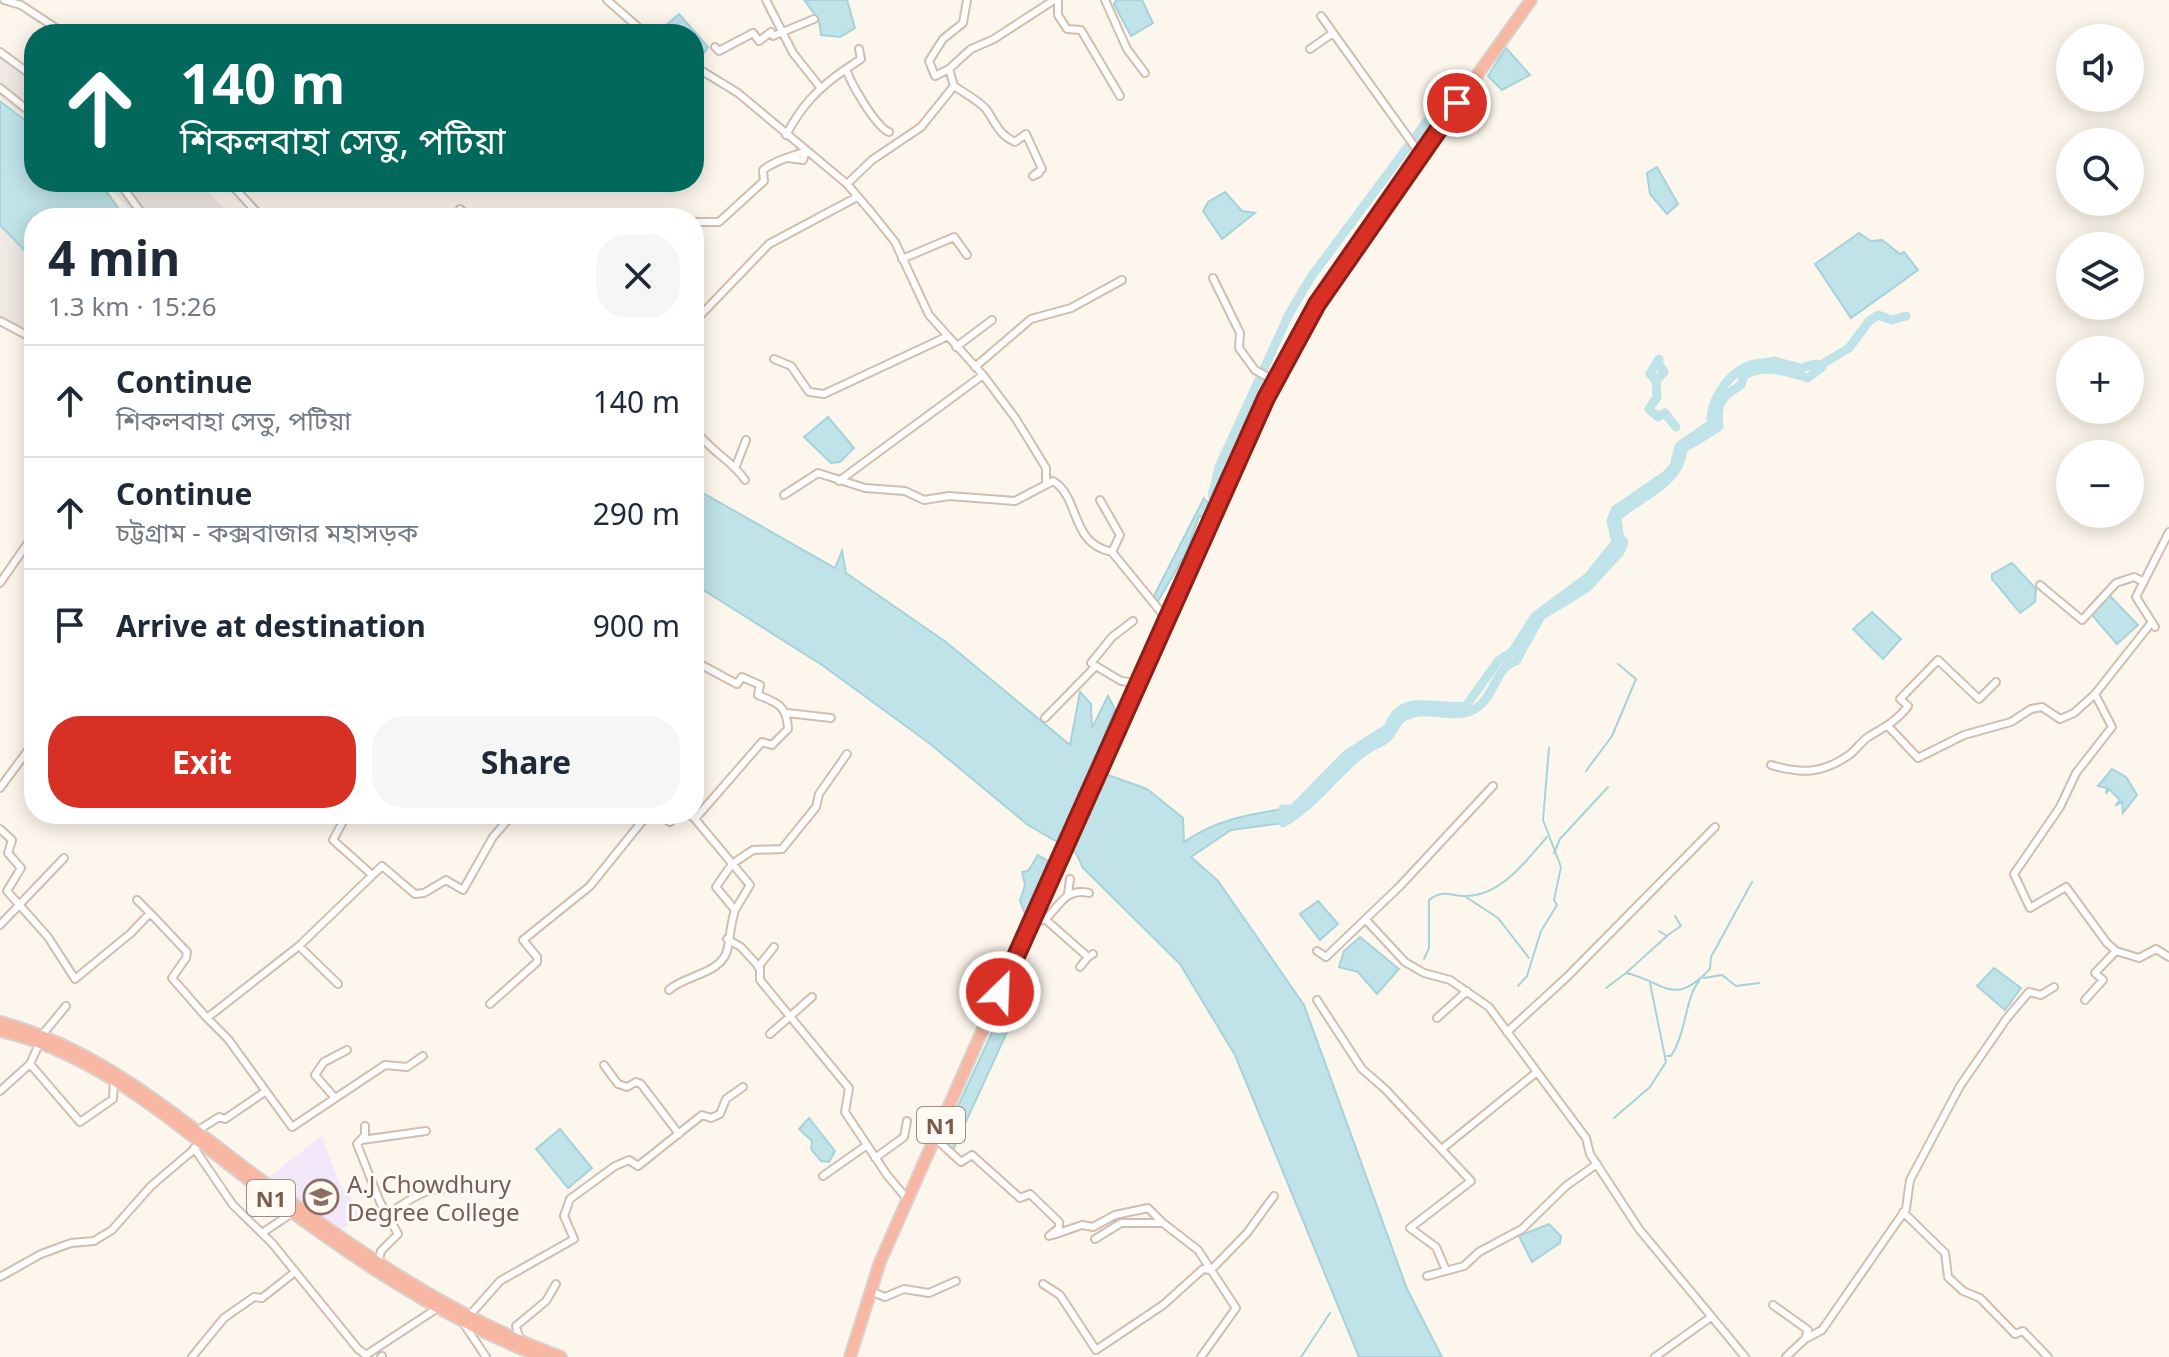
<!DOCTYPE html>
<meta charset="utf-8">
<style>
body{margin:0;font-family:"Noto Sans","Noto Sans Bengali",sans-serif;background:#f6f6f7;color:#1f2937;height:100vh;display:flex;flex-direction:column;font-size:30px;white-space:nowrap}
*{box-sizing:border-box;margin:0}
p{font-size:26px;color:#747a83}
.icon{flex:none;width:44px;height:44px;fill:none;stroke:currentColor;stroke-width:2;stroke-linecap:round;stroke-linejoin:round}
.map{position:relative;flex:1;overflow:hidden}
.details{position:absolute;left:24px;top:208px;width:680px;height:616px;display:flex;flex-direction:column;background:#fff;border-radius:32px;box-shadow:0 4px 20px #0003}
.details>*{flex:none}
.hud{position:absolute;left:24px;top:24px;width:680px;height:168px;border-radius:32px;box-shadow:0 4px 20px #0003;background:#00695c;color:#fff;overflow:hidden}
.buttons{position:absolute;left:2056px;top:24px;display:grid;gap:16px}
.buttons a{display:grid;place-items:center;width:88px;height:88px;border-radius:50%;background:#fff;box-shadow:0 4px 20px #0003;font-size:40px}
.pin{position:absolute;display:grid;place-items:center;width:68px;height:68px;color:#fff;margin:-34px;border:4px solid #fff;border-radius:50%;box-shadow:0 2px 8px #0007}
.me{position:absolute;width:88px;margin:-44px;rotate:24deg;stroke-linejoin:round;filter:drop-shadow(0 0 6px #0008)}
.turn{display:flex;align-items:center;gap:28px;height:168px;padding:0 24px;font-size:36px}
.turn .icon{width:104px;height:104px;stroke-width:2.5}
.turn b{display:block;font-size:56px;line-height:68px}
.round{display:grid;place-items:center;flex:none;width:84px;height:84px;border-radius:32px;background:#f6f6f7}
.summary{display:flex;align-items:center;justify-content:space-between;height:136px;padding:0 24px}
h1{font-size:48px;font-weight:700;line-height:60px}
.cta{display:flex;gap:16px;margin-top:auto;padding:16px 24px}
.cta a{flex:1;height:92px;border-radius:32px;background:#d93025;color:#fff;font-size:32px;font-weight:700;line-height:92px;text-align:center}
.cta a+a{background:#f6f6f7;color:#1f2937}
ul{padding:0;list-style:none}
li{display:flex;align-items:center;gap:24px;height:112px;padding:0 24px;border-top:2px solid #e0e1e3}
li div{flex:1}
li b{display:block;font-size:30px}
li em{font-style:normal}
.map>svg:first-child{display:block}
.industrial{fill:#efe9e4}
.education{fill:#f3e8fa}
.water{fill:#bfe3e8;stroke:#a5d3da;stroke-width:2}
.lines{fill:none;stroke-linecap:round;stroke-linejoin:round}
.stream{stroke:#a5d3da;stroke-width:2}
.river{stroke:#bfe3e8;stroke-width:9}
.street-casing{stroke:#d1beb0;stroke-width:10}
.highway-casing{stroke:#dad1cd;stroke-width:14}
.street{stroke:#fff;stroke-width:6}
.highway{stroke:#f7b7a3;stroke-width:10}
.route-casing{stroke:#8d1f18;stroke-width:20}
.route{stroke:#d93025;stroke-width:14}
.labels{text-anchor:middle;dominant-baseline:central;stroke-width:6;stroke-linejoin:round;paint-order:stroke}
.shield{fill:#fffaf3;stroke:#a28b7f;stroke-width:2}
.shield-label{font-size:22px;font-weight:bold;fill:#7a5c4d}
.education-label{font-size:24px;fill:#785e54;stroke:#fffaf3;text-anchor:start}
</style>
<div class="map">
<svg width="2169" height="1357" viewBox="0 0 2169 1357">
<rect width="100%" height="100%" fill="#fdf6ec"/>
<path class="industrial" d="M0 51 34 73V125L0 98Z
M105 182H200L232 218H137Z
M0 226 34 260V341L0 322Z"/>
<path class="education" d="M322 1136 338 1180 363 1215 338 1232 267 1178Z"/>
<path class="water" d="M804 0H847L855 28 840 37 821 35 819 20Z
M1116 0H1142L1153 23 1131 36 1114 4Z
M679 14 708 47 696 64 694 34H656Z
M1506 48 1530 75 1502 90 1488 76Z
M0 101 34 127V182H100L125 218H34V260L0 225Z
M1657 167 1678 204 1667 214 1650 194 1647 173Z
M1225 192 1242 211 1255 213 1222 239 1203 211 1208 202Z
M1859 233 1871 241 1882 240 1900 254 1904 252 1918 270 1851 318 1815 264Z
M828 417 854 448 840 462 831 463 804 437Z
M694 488 835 568 842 551 846 573 946 642 1070 745 1080 692 1091 704 1092 728 1108 696 1115 709 1091 769 1147 789 1183 818 1184 842C1216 820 1246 815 1283 809V823L1231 830 1191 857 1218 881 1304 1005 1407 1289 1442 1357H1359L1235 1055 1180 964 1083 868 1076 853 1028 825 929 743 822 665 694 584Z
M1204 498 1208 503 1206 518 1199 516 1187 551 1157 603 1152 600 1155 594Z
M2012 563 2036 589 2035 602 2020 613 1992 579V574Z
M2109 595 2138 625 2117 644 2092 615Z
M1872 612 1901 639 1883 659 1853 629Z
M2112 769 2126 777 2137 795 2123 813 2122 802 2115 806 2120 800 2109 789 2106 794 2107 788 2098 786Z
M1038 855 1048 861 1033 913 1027 919 1020 901 1025 885 1022 872 1028 871Z
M1318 901 1338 924 1320 940 1300 914Z
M1360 937 1399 969 1377 994 1358 972 1339 967 1344 951Z
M1994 968 2021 988 2005 1010 1977 986Z
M1001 1013 1013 1019 953 1150 942 1141Z
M809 1118 835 1151 829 1162 821 1161 811 1149 812 1141 799 1129Z
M560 1129 592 1168 568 1188 536 1149Z
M1549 1224 1561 1236 1560 1243 1532 1262 1519 1236Z"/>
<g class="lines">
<path class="stream" d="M1586 771 1612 736 1636 679 1618 664
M1554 853 1560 839 1608 787
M1466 897 1498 918 1529 958
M1668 935 1681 926 1675 916
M1424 959 1429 948V900C1443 889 1450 896 1465 896 1501 896 1526 861 1547 837
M1627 972 1667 936 1659 931
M1704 978 1722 975 1736 986 1759 983
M1518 986 1527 976 1541 931 1557 905 1554 900 1561 867 1543 820 1549 748
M1606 988 1626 973C1665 982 1673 1008 1710 969L1711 957 1752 882
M1667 1056H1671C1687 1031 1685 998 1699 981
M1614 1118 1650 1087 1666 1062 1650 983
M1301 1357 1330 1313"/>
<path class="river" d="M1774 361 1801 368 1815 364 1822 367 1808 378C1786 371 1765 364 1744 375L1741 385C1721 397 1716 403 1719 427L1683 449C1681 483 1641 496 1617 517L1619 535 1624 542 1620 552 1587 588 1541 616 1516 661C1496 667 1495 694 1478 707 1456 724 1425 702 1402 718 1395 723 1393 732 1387 738 1380 744 1368 747 1361 754 1333 776 1315 805 1283 823V809H1293L1346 755 1389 727C1399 691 1439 710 1466 706L1498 661 1513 651 1535 616 1588 577 1616 542 1611 521 1615 510 1666 475 1674 466 1679 446 1711 424C1709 403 1727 374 1748 366 1756 363 1766 363 1774 361Z
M1658 362 1664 372 1656 381 1657 397 1649 409 1658 417 1665 413 1676 427
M1819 366 1849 348 1869 321 1878 315 1892 320 1906 316
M1656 381 1650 374 1659 359
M1212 496 1219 467 1289 314 1311 277 1453 86"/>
<g class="street-casing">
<path id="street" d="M4 0 21 5 65 34
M607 0 646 34
M766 0 793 53 820 87
M1058 0V15L1067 29 1081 30 1120 96
M1105 0 1127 49 1145 73
M1321 16 1420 154
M715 47 719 51 753 33 759 41 771 32 773 36 814 19
M859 49 861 59 846 69C851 84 876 127 889 132
M1310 49 1333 33
M0 52 34 77
M694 66 738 93 847 184 871 212 895 242 929 315 983 375 1016 419 1046 468V484
M949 69 935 76 929 61 943 39 963 23 967 0
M954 86C964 93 978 100 986 109 996 123 998 134 1015 142L1026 134 1042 169 1033 176 1039 173
M0 88 34 115
M786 135C802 105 818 88 846 69
M119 182 145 218
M229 182 262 218
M847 184 872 160 921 127 954 86 949 69 971 49 994 39 1054 0
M460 209 470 218
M694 222H719L764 181 763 170C775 160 791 157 806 151L803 160 788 158
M902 259 954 237 967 255
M1213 278 1240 333 1239 348 1255 370 1275 381
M0 321 34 339
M694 322 769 244 857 197
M956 347 992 320
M774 359 791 366 809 392 824 394 946 337
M975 367 1031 319 1071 308 1122 280
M694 439 702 438C716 454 735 464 745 480
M736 466 746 440
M839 481 983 375
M784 495 818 473 865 488 905 491 924 500 949 496 1015 501 1053 481C1081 498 1069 543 1112 552L1120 535 1100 500
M1112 552 1165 617
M0 583 34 534
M2040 585 2082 620 2116 583 2134 577 2144 582
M1133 621 1112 637 1091 663 1121 681 1138 683
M2152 622 2095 694 2112 727 2076 773 2060 807 2014 874 2030 908 2066 887 2107 943 2116 951 2139 958 2156 949 2169 957
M2155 627 2136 597 2169 532
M787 713 831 718
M1045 718 1095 667
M1888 726 1918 758 1964 735 2011 722 2031 709 2042 707 2060 719 2074 713 2095 694
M1771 765C1801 774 1822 774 1849 755 1856 750 1861 742 1868 737 1883 728 1897 721 1908 706L1900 699 1938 660 1979 699 1996 682
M0 788 34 742
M347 814 333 840 371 874
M657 814 670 822 678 814
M689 814 695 819 762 742 772 745 788 729C787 706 778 703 758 695L760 685 742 677 737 684 694 661
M695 819 750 885 735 910
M0 829 12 840 8 853 21 868 7 891 48 937 75 979 131 933 150 913 137 900
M1068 894 1070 879
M150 913 187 952 186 958 172 978 207 1018 299 946 382 866 415 894 424 893 446 880 463 890 493 837 513 814
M1045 919 1088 957 1093 954
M1366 920 1405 962 1424 973 1450 980 1489 1007 1537 1072 1443 1148
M1031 921C1056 927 1056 885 1089 893
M0 925 64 858
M727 939 741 947 760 968V980L849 1088 845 1112 887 1175 908 1200
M299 946 338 984
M1317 951 1326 957 1400 886 1493 786
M758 967 774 947
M1080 967 1088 957
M669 990C686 974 723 975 728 947 730 935 731 923 735 910L716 887 732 864 753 850 782 849 816 807 819 794 847 754
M1317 1000 1362 1069 1385 1089 1471 1181 1410 1228 1436 1247 1445 1268
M2085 1000 2103 980 2095 973 2116 951
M490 1004 537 962V957L523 940 590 886 648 814
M207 1018 228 1039 292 1127 385 1065 407 1067 423 1056
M1437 1018 1467 991
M1507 1032 1567 977 1715 827
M770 1034 812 997
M42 1035 66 1006
M30 1064 40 1042
M604 1065 618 1084 627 1087 636 1082 641 1084 679 1134
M1537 1072 1586 1138 1590 1154 1639 1229 1745 1357
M0 1091 30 1064 80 1122 113 1099 114 1081
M335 1098 315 1075 324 1062 347 1050
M365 1126V1135L357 1144 380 1202 398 1234 381 1251 378 1263
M197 1131 219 1117 225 1119 266 1091
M935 1138 961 1162 972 1155 1020 1198 1030 1194 1059 1222V1228L1049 1236
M362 1140 426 1131
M194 1148 233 1205 272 1243 358 1349 366 1355 436 1309
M875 1158 904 1137 907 1121
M823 1176 867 1145
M1903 1212 1945 1253 1948 1277 1963 1291 1980 1298 2015 1334 2023 1331 2048 1357
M388 1214C412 1198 432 1182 462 1190
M262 1233 292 1213
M1053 1235 1082 1225 1093 1227 1115 1215 1148 1208 1163 1223
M1095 1239 1121 1223H1163L1198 1250 1236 1308 1201 1357
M1427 1276 1464 1266 1479 1252 1522 1229 1566 1186 1597 1164
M0 1277 41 1254 71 1243 94 1241 112 1230 151 1186 198 1146
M1043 1284 1060 1295 1096 1350 1163 1305 1203 1269 1211 1270 1247 1233 1274 1196
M870 1291 885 1297 904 1289 929 1293 956 1281
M1773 1305 1808 1330 1805 1339 1786 1357
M470 1315 500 1281 574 1239 564 1216 570 1199 615 1166 629 1160 638 1166 702 1115 711 1118 720 1114 726 1099 743 1087
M464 1324 486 1357
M1805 1339 1822 1330 1906 1209 1910 1180 1960 1086 2007 1018 2029 992 2041 995 2054 987
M520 1340 516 1326 546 1301 556 1284
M192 1357 224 1318 254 1297 262 1298 295 1272
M381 1357 382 1356
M1655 1357 1711 1317"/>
</g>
<g class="highway-casing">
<path id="highway" d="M0 1022C97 1048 171 1112 249 1171 347 1244 446 1315 561 1357
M0 1031C100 1053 182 1130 262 1190 350 1256 439 1317 542 1357
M850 1357 880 1262 1165 617 1266 398 1317 304 1366 230 1531 0"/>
</g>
<use href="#street" class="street"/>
<use href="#highway" class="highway"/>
</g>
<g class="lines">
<g class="route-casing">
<path id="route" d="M1000 992 1266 398 1317 304 1457 103"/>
</g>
<use href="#route" class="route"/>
</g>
<defs>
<g id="university-ring" transform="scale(1.8)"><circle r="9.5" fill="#fffaf3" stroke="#8d6e63" stroke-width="1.5"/><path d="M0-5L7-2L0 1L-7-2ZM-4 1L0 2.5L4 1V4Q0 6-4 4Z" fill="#8d6e63"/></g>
</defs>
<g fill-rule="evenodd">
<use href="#university-ring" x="321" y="1197"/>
</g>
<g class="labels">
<g class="shield">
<rect x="917" y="1107" width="48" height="36" rx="6"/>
<rect x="247" y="1180" width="48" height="36" rx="6"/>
</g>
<g class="shield-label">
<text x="941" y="1125">N1</text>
<text x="271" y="1198">N1</text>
</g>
<g class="education-label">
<text x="347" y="1183">A.J Chowdhury<tspan x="347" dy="28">Degree College</tspan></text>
</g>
</g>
</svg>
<div class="buttons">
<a><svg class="icon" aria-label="sound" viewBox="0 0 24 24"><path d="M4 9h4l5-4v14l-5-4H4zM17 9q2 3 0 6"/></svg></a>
<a><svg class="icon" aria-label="search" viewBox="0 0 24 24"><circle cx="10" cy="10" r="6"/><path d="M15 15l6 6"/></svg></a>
<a><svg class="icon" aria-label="layers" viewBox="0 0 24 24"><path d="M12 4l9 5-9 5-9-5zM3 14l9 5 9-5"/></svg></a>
<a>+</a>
<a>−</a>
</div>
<div class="pin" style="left:1457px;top:103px;background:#d93025"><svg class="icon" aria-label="arrive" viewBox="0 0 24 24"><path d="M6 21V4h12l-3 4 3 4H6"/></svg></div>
<svg class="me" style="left:1000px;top:992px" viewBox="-20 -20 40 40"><circle r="17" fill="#d93025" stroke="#fff" stroke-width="3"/><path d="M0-11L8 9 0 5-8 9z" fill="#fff"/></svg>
<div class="hud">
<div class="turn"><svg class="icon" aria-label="ahead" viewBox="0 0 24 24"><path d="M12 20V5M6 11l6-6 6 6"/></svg><div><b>140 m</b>শিকলবাহা সেতু, পটিয়া</div></div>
</div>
<section class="details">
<div class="summary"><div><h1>4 min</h1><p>1.3 km · 15:26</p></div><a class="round"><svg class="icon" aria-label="close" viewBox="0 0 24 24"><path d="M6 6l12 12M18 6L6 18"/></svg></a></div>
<ul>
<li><svg class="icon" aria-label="ahead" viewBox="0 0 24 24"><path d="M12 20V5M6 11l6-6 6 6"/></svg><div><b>Continue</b><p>শিকলবাহা সেতু, পটিয়া</p></div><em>140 m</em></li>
<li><svg class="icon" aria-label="ahead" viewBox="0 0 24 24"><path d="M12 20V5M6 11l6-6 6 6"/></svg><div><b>Continue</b><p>চট্টগ্রাম - কক্সবাজার মহাসড়ক</p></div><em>290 m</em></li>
<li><svg class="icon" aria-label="arrive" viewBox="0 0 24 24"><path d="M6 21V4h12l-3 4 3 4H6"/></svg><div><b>Arrive at destination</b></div><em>900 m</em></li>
</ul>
<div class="cta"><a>Exit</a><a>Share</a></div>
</section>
</div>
